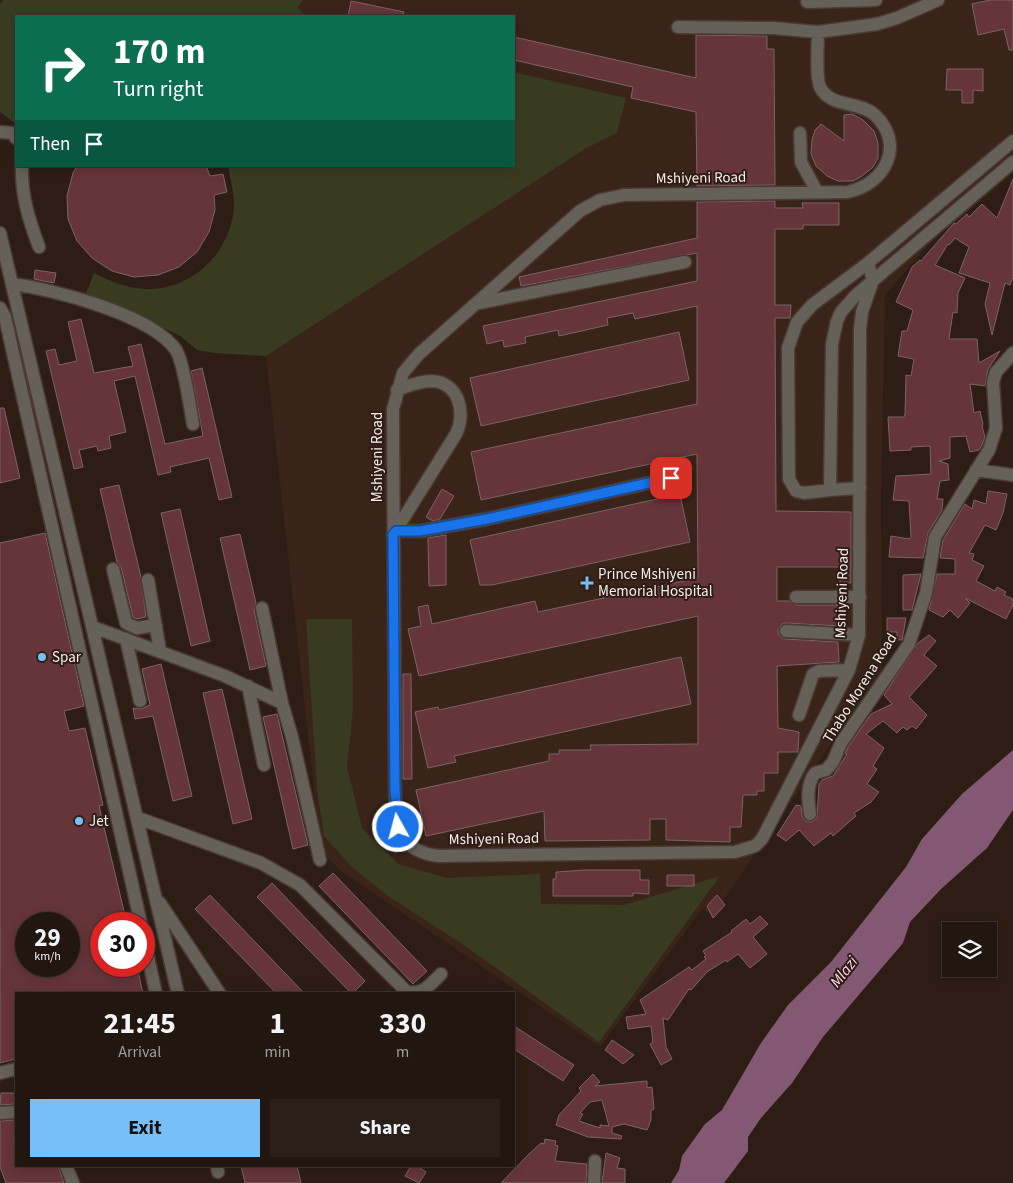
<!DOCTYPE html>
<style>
body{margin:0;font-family:"Source Sans 3",sans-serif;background:#2a1f19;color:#f1f3f6;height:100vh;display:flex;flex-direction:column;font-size:19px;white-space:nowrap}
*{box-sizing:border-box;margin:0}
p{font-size:16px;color:#a29f9f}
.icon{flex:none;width:28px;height:28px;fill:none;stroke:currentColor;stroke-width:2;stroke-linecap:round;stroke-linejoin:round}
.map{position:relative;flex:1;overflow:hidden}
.panel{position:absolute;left:15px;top:992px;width:500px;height:175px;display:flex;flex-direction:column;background:#221610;border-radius:0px;box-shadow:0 2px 12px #0003,0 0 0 1px #3f3530}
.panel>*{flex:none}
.banner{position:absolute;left:15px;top:15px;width:500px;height:152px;border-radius:0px;box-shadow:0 2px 12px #0003,0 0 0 1px #3f3530;background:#0b6e4f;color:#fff;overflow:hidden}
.tools{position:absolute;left:942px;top:922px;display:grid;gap:10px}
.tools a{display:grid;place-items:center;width:55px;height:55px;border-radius:0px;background:#221610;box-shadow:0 2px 12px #0003,0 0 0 1px #3f3530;font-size:25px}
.speed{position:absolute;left:15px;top:912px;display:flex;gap:10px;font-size:25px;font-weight:700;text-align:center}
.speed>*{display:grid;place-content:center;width:65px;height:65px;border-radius:50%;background:#221610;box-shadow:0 2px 12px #0003,0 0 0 1px #3f3530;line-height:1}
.speed small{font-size:12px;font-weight:400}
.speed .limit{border:8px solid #d22;background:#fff;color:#111}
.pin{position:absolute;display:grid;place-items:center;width:42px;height:42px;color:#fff;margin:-21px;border-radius:10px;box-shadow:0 2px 8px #0006}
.me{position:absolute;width:55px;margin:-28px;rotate:353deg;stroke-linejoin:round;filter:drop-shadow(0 0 4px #0008)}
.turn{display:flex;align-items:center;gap:18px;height:105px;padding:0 15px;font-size:22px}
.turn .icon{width:65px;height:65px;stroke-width:2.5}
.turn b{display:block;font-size:35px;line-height:42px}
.then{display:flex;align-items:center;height:48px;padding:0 15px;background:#0003;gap:10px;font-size:19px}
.eta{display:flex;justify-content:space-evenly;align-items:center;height:85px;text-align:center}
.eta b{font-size:30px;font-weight:700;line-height:35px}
.action{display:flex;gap:10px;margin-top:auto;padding:10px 15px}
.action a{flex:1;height:58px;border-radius:0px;background:#78bff8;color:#111;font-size:20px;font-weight:700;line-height:58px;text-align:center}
.action a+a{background:#2a1f19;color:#f1f3f6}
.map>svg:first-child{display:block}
.built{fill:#3a241a}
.green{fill:#393b21}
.water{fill:#835873}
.building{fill:#65353a;stroke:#7a6465;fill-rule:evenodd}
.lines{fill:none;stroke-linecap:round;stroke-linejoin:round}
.minor-casing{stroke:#4a3a33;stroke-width:15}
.minor{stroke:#656058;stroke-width:12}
.route-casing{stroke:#114b97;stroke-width:12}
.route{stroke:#1a73e8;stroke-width:9}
.poi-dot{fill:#78bff8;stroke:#2d1d15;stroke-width:2}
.labels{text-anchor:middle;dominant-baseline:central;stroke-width:4;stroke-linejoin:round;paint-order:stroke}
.street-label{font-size:15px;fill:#f9ede8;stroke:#2d1d15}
.poi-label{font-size:15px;fill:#f9ede8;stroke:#2d1d15;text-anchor:start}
.water-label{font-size:16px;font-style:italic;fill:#ffd3ed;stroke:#2d1d15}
</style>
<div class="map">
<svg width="1013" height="1183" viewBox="0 0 1013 1183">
<rect width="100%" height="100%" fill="#2d1d15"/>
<path class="built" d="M303 0H1013V173L929 244 885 295 881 497 882 670 713 915 702 909 600 1047 341 871 321 851 266 356 585 149 617 133 626 98 514 72V16H306L298 8Z"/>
<path class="green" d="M3 0H303L298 8 306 16H16V124L0 112V4Z
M514 72 626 98 617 133 585 149 266 356 215 353 197 350 179 335 86 293 94 273C110 281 126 288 145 289 192 291 233 251 234 204 234 191 230 179 228 166H514Z
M306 619H352L353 709 347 767 362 828 398 864 447 878 540 874 541 904 624 905 720 876 599 1042 464 945 388 896 352 867 324 836 317 788Z"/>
<path class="water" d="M1013 750V810L987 848 941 889 910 922 903 943 823 1037 792 1083 761 1118 748 1137V1151L724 1183H671L679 1170 682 1156 705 1124 722 1110 761 1043 788 1005 831 962 906 867 922 839 962 794Z"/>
<path class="building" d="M990 0H1013V50H1009L1004 29 978 35 972 4Z
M351 1 404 12 403 16H348Z
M696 35 767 36V49H774L775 185 697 186 696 112 631 98 633 87 514 60V37L696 78Z
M947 69H983V91L973 90V103H962V90H946Z
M852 114 863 120 874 131 878 143V158L873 167 862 176 853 181H838L827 176 816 166 811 154 812 140 815 130 821 124 844 141V115Z
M77 166H206L210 176 223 174 227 192 214 195 215 210 209 232 197 252 179 267 158 275 134 277 112 271 92 258 77 241 68 219 67 196 73 173Z
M1013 179V277L1010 285 1005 283 992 335 985 304 990 283 959 273 969 247 955 238 949 245 948 244 935 265 965 278 958 293 957 313 953 312 949 339H977L979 363 1000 351 988 369 985 386 970 384 974 413 980 411 983 424 982 426 985 437 982 445 979 450 970 452 966 436 950 437V458L939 461 948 464 949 480 940 481 937 499H943L942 510 928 533 923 558 889 557 891 536 909 539 911 537 909 501 893 500 896 476 931 474 930 446 911 447V450L890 451 888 417H904L905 414 906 375 911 376 914 359 898 356 902 331H907L913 310 896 302 912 267 920 260 921 261 954 223 956 224 967 214 969 217 982 204 997 218Z
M775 201V208H803L802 203H839V225H803V229H775V305H791L790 318H775L776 511 851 512V583H840V567H777V601H789L796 605H838V626L786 623 782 624 778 630 779 635 785 639 838 642 839 662 777 666 778 728 799 732 798 752H778V773H764V791H757V795H743L741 827H730V842L666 840V819H650V840L545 841 544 811 426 836 416 790 549 761V754H559V750H591L590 745 698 744V616L419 676 408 629 421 626 418 607 428 605 432 624 535 601 538 612 698 578 697 454 481 500 471 452 697 404V306L635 319 633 313 607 318 608 325 559 336 558 330 525 337 526 343 504 347 503 340 487 344 483 326 697 281V253L521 286 519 277 697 238V202Z
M35 270 56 273 54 283 34 279Z
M81 319 94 373 133 366 128 347 141 344 165 444 203 436 191 371 202 368 232 497 219 500 209 458 170 467 171 472 158 475 135 376 114 381 126 432 109 436 111 448 98 451 97 446 79 450 83 467 74 469 46 351 55 349 59 365 77 361 68 322Z
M679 332 689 380 481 426 470 378Z
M0 408H4L20 478 0 483Z
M119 485 141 577 146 617 137 619 133 617 121 567 117 562 100 489Z
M442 489 454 496 440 519 433 521 426 517Z
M988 491 1007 494 1003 513 996 530 985 525 969 553 974 554 972 560 984 566 976 581 995 591 997 587 1006 592 1004 595 1013 599V605L1006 619 965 598 970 603 958 618 950 610 943 617 929 610 937 574H955V559L940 558 943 540 965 504 972 509 974 500 986 504Z
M680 494 690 542 492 585H480L470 540Z
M180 509 210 641 191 646 161 513Z
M45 533 84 706 64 711 69 731 85 728 103 805 99 806 127 924H101V966H137L143 994H16V1059L0 1063V543ZM26 924H69V966H26Z
M240 534 256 603 254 610 266 666 250 670 220 538Z
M446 535V585L429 586 428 538Z
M921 574 912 610H903V575Z
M887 618H906L902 640H897V632H887Z
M929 635 936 641 924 655 937 666 909 697 927 715 916 729 912 726 907 730 903 727 897 733 883 721 866 734 884 748 873 766 877 769 867 784 879 792 871 802 854 813 856 816 833 836 831 833 814 846 799 830 786 841 777 835 796 805 801 806 802 816 806 821 812 822 817 818 819 784 822 780 833 776 847 754H845L848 747 871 714 892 704 884 695 918 643Z
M681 657 691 704 454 756 456 762 428 768 415 712 438 707 439 710Z
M161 664 192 796 173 801 153 716 135 719 133 708 141 709 150 705 142 669Z
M403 674H411L412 779H403Z
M222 689 252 819 233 824 203 693Z
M277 714 308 845 293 849 263 717Z
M585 870H640V880H649V894L633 893V896H553V879H556V872Z
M333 873 427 971 413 984 319 886Z
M667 875H694V886H667Z
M272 883 365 981 352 994 257 897Z
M210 895 305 994H277L195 909Z
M717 895 725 905 713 918 707 906Z
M760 916 768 924 753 937 767 954 750 968 738 954 727 962 726 960 707 972 691 990 689 989 668 1020 663 1018 666 1047 672 1059 661 1065 650 1044 653 1042 651 1026 628 1029 626 1017 646 1014 640 1000 689 967 692 970 706 959 704 957 706 956 703 951 732 932 731 931 746 919 750 924Z
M514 1026 574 1065 563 1081 514 1049Z
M612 1040 634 1055 623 1064 605 1050Z
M593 1074 600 1082 595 1086 647 1081V1088L652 1087 654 1109 651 1110V1120L647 1130 624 1124 612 1127V1133L622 1136 621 1139 588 1137 556 1125 559 1115 581 1091 579 1088ZM602 1100 609 1126 600 1125V1128L579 1121 583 1114 580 1113 590 1102Z
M1 1093H16V1104L0 1105Z
M16 1120V1139H14L16 1166H58L64 1183H6L0 1167V1121Z
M545 1139 556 1141 555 1145 558 1146 555 1161 587 1164 586 1183H501L529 1154 541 1143 544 1144Z
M606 1153 620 1158 617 1168 625 1169V1183H602Z
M241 1166H297L301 1183H245Z
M411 1166H417L426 1172 419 1183 405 1176Z"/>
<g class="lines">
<g class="minor-casing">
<path id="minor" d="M807 2 876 0
M678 27 773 28 818 32 877 24 897 18 938 0
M818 32C818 45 815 79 821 89 833 108 860 101 875 115 906 145 885 184 848 192L624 195 600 200 580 211 419 354 403 373 393 409 395 789C396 825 396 850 438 856L735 852 755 846 762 839 849 670 859 635 860 329 862 312 873 280 868 263
M0 132 12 133 16 138
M800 133 801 162 817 192
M1013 141 868 263 812 305 797 322 788 348 789 479 796 491 804 493 830 490 832 344 837 321 841 312 856 295 1013 162
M22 166C21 195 29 220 39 247
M0 233 178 994
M12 284C53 289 152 315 176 350 184 363 190 407 193 424
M479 303 685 262
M0 308 5 317 141 924
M976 470 1013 475
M830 490 860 488
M396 531H421L487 519 671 478
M393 535 456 434C466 414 460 382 431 381 419 381 408 386 397 390
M113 569 126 623 137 628 156 625
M148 580 160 651
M796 597H860
M262 608 282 703
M93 627 225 676 282 703 292 737 320 860
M786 631 859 635
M126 639 140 701
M248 686 264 765
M799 715 813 674 819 671 849 670
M810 814C808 799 806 786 815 773L826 770 833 762 841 743 909 644 926 593 935 537 989 450 996 428 993 382 996 372 1013 353
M138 818 261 863 300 885 407 992C423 995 430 985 441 974
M160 903 220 994
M144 938 156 994
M0 1073 16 1069
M0 1113 16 1112
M66 1166 73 1183
M217 1166 218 1172
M594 1183 595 1161"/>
</g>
<use href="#minor" class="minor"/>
</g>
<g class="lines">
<g class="route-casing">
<path id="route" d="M398 827 395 789 393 535 396 531H420L487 519 671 478"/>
</g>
<use href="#route" class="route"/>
</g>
<g class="poi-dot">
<path d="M584.5 575.5h5v5h5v5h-5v5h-5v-5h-5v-5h5z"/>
<circle cx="42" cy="657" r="5"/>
<circle cx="79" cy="821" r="5"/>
</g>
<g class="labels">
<g class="street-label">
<text transform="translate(701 178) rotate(-1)">Mshiyeni Road</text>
<text transform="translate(377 457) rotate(-90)">Mshiyeni Road</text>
<text transform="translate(842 593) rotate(-88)">Mshiyeni Road</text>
<text transform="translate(860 688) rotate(-58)">Thabo Morena Road</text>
<text transform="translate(494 839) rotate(-1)">Mshiyeni Road</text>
</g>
<g class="poi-label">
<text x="598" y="574">Prince Mshiyeni<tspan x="598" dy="17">Memorial Hospital</tspan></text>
<text x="52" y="657">Spar</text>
<text x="89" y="821">Jet</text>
</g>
<g class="water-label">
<text transform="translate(844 972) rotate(-52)">Mlazi</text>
</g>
</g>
</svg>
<div class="tools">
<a><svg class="icon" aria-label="layers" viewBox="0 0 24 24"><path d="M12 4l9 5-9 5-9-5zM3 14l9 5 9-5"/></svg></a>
</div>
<div class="speed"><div>29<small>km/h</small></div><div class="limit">30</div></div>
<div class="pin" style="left:671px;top:478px;background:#d93025"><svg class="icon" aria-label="arrive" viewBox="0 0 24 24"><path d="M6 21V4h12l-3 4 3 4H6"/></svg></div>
<svg class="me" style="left:398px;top:827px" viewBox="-20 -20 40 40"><circle r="17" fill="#1a73e8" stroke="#fff" stroke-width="3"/><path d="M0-11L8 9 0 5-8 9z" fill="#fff"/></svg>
<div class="banner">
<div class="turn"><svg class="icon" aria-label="right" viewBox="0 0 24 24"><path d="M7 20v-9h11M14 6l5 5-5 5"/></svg><div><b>170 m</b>Turn right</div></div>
<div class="then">Then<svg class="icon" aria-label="arrive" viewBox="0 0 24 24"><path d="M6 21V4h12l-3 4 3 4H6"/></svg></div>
</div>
<section class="panel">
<div class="eta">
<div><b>21:45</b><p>Arrival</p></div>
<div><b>1</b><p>min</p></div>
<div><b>330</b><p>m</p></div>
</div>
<div class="action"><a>Exit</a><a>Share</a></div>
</section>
</div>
